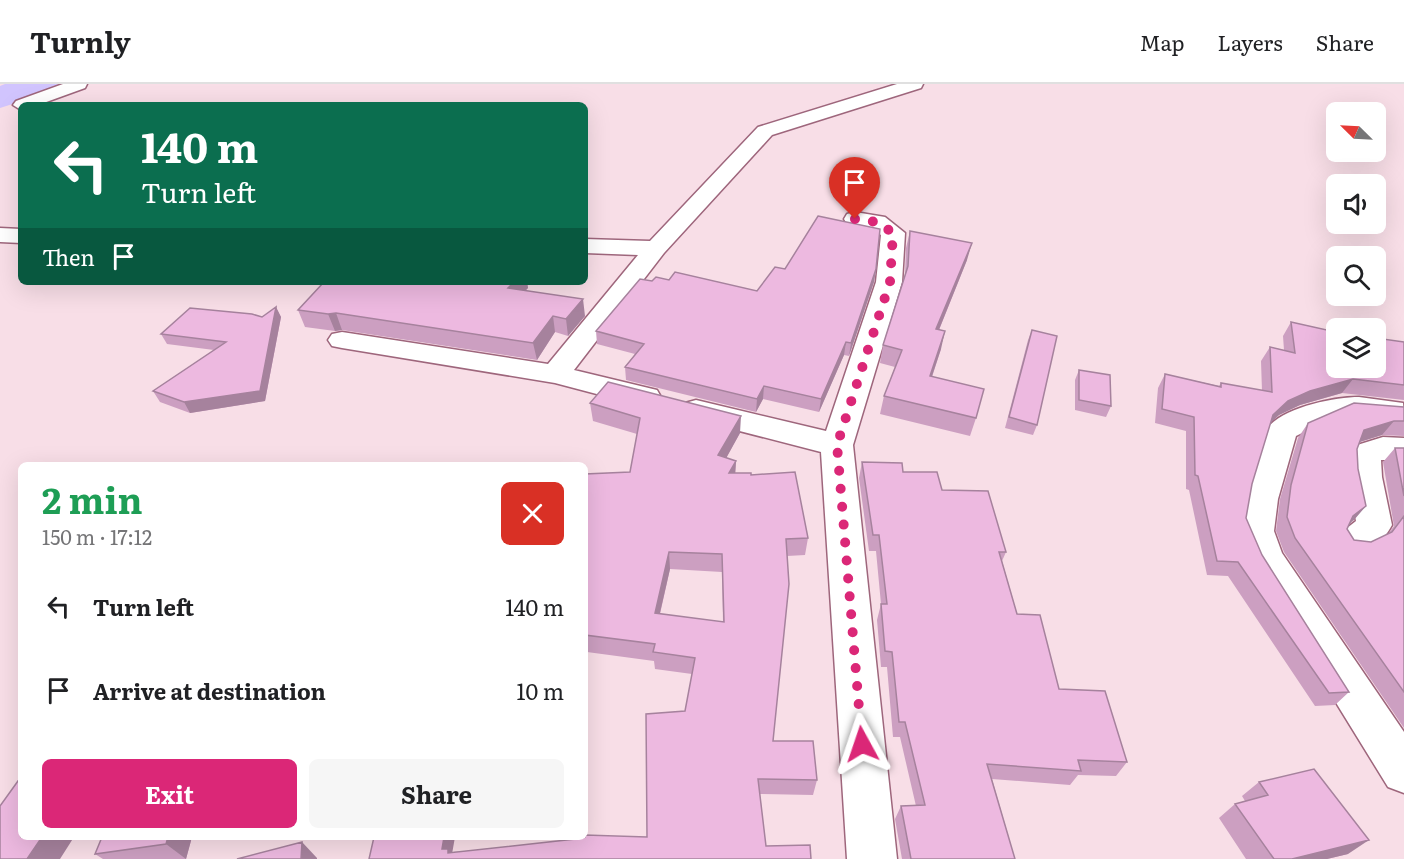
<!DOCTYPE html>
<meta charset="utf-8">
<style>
body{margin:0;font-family:Literata,serif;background:#f6f6f6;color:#202124;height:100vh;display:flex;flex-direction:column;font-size:22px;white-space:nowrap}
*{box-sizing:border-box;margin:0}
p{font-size:20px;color:#757577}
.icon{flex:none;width:33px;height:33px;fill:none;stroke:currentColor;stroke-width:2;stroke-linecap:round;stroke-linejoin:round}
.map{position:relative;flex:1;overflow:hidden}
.panel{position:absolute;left:18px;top:378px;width:570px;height:378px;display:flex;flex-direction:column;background:#fff;border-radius:9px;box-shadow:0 6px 24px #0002}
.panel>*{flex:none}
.top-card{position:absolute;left:18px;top:18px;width:570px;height:183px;border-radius:9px;box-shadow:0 6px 24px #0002;background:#0b6e4f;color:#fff;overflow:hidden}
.needle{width:39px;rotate:294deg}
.buttons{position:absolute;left:1326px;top:18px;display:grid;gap:12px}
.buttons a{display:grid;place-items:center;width:60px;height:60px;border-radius:9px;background:#fff;box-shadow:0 6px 24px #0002;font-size:30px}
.pin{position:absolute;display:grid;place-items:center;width:51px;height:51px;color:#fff;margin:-62px -26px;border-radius:50% 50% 50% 0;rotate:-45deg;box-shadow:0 0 6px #0007}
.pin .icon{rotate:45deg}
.me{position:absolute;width:66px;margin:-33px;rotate:355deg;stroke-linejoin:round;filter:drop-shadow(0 0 4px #0008)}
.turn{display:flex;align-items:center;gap:21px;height:126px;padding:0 24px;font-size:27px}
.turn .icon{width:78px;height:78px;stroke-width:2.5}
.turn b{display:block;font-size:42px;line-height:51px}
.then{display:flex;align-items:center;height:57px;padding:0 24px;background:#0003;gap:12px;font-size:22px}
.round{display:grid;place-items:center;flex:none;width:63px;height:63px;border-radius:9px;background:#f6f6f6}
.head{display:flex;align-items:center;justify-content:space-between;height:102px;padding:0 24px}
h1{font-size:36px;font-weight:700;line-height:45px;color:#1e9e55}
.button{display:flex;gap:12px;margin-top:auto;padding:12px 24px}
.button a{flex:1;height:69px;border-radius:9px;background:#db2777;color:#fff;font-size:24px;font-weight:700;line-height:69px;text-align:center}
.button a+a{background:#f6f6f6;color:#202124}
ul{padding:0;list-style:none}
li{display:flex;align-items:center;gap:18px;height:84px;padding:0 24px}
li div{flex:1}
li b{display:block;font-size:22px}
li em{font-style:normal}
header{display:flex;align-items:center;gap:36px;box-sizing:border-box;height:84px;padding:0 30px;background:#fff;border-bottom:2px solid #e0e0e0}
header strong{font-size:28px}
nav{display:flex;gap:33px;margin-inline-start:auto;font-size:21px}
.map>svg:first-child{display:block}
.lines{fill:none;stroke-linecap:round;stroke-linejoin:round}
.river{fill:#d1c4fe;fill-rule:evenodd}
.street-casing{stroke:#9e667c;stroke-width:3}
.street{fill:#fff;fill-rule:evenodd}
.wall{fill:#cc9fc1;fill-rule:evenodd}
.shaded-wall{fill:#a6829d}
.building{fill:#edb9e0;stroke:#a6829d;stroke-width:1.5;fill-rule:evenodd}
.route{stroke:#db2777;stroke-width:10;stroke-dasharray:0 18}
</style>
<header>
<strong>Turnly</strong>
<nav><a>Map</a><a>Layers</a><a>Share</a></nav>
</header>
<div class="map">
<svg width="1404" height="775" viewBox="0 0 1404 775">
<rect width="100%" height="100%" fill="#f8dee7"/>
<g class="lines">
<path class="river" d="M5 0H58L53 7 0 24V2Z"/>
<g class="street-casing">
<path id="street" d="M63 0H87L85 4 38 21H21V26L13 21 16 17Z
M897 0H923L921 4 772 51 664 169 574 286 657 306 661 313 657 320 646 323 555 299 342 264 332 262 328 256 332 250 342 248 548 280 638 171 585 169V155L650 157 758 43Z
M855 128 885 133 905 149 902 198 853 361 897 775H847L821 368 685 333 681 326 685 319 696 316 826 347 876 198 881 151 871 144 847 140 844 135 847 130Z
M0 144 21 145V159L0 158Z
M1359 313 1403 319 1404 331C1389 342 1355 329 1335 334 1321 337 1308 346 1296 352L1278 415 1274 447 1282 469 1404 648V709L1388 703 1253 484 1238 447 1244 415 1266 346C1280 324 1334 313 1359 313Z
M1383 353 1404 354V376H1381L1382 393 1392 441C1381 461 1365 475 1342 468L1337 458 1342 448 1356 437C1352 414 1341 383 1354 362Z"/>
</g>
<use href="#street" class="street"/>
</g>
<path class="wall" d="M910 147 967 176 939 246 941 265 932 293 976 334 970 352 880 330 884 312 895 283 880 279 883 261 905 192 906 164Z
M876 185 874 198 849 272 844 271 819 328 763 315 756 328 626 296 625 283 635 270 597 260 596 247 652 197 669 196 757 207Z
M324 198H527L528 204 525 207 585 232 568 252 555 248 537 276 342 246 335 247 305 243 298 226Z
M276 223 281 233 265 317 190 329 160 318 153 307 214 266 167 260 161 250 262 233Z
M1291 238 1336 284 1404 258V316L1342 309 1300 321 1279 331 1271 338 1252 400 1246 434 1262 471 1349 608 1335 621 1315 622 1228 492 1207 491 1189 406 1186 405V347L1155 339 1158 304 1165 290 1219 302 1221 299 1262 307 1261 277 1270 263 1284 266 1283 252Z
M1032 246 1037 341 1033 351 1005 344 1028 256Z
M1079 286 1111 322 1106 333 1075 326V296Z
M590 319 740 349 726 374 736 377 735 389 751 391 808 454 805 471 787 472 773 657 817 696 813 711 760 710 766 762 452 768 647 753 685 627 692 590 655 585 654 577 587 568 586 572H585V390L630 388 637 350 593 337ZM670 485 722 488 723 538 660 530Z
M1404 323V352L1382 351 1360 358 1357 365 1358 385 1366 422 1350 439 1347 445 1354 456 1371 458 1388 450 1394 442 1383 378 1395 364H1404V644L1284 468 1276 447 1280 415 1298 354 1308 339Z
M862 378 903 388 942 406 1006 468 1002 477 1017 530 1059 605 1127 678 1116 692 1078 691 1070 701 992 695 1015 775H902L895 735 901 722H916L900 653H893L887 583H881L877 536 881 520 876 467H869L859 394Z
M1259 698 1348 770 1327 775H1246L1219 734 1235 720 1245 717 1242 712Z
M102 753H192L186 775H103L95 770Z"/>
<path class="shaded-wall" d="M972 159 967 176 932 263 936 245Z
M876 185 874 198 849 272 851 259Z
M514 198H527L528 204 511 221 508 204Z
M583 215 585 232 568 252 566 235Z
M276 223 281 233 265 317 190 329 184 318Z
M336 229 342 246 335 247 328 230Z
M553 232 555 248 537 276 533 259Z
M945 247 941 265 926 310 930 292Z
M846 258 844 271 819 328 821 315Z
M1353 295 1342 309 1300 321 1279 331 1264 345 1273 331 1288 317 1310 307Z
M764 302 763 315 756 328 757 315Z
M741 332 740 349 718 389V371Z
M1394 337 1382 351 1353 360 1364 346Z
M736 377 735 394 729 389Z
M1366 422 1354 436 1341 446 1353 432Z
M669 468 670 485 656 546 655 529Z
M585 558 587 568 586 572 585 567Z
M42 753H74L60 775H27Z
M168 753H192L186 775 166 760Z
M444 753H455L452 770 442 765Z
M1369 756 1348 770 1327 775H1292Z
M302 758 317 774V775H301Z"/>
<path class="building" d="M818 132 880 145 876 185 851 259 846 258 821 315 764 302 757 315 625 283 644 260 596 247 640 195 652 197 656 193 669 196 675 188 757 207 775 183 785 185Z
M910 147 972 159 936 245 945 247 930 292 984 305 976 334 884 312 902 266 883 261 908 182Z
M324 198H514L508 204 583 215 566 235 553 232 533 259 336 229 328 230 298 226Z
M276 223 260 307 184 318 153 307 226 258 161 250 190 224 252 230 262 233Z
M1291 238 1336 248V284H1376V254L1404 258V301L1353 295 1310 307 1288 317 1273 331 1252 400 1246 434 1262 471 1349 608 1329 609 1238 478 1217 477 1198 392 1195 391 1194 333 1162 325 1165 290 1221 303V299L1272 308 1270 263 1295 269Z
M1032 246 1057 252 1037 341 1009 333Z
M1079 286 1110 291 1111 322 1079 316Z
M608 298 741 332 718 371 736 377 729 389H751V391L795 388 808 454 786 455 789 500 773 657H813L817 696 758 695 766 762 810 761 811 775H369L374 753H444L442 765H448V769L575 755V753H585V751L647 753 646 630 685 627 695 574 653 568 655 560 585 551V390L630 388 640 334 590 319ZM669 468 722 470 724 538 655 529Z
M1354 319 1404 323V337H1394L1364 346 1357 365 1358 385 1366 422 1353 432 1347 445 1354 456 1371 458 1392 448 1404 432V608L1295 454 1287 433 1291 401 1308 339Z
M1395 364H1404V412Z
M862 378 902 379 903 388H937L942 406 988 407 1006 468H999L1017 530 1040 531 1059 605 1105 607 1127 678 1078 676 1081 687 987 680 1015 775H911L901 722 925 721 905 638H899L892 568 885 567 881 520H887L879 451H873Z
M1314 685 1369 756 1292 775H1274L1235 720 1268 711 1259 698Z
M18 697 21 698V753H42L27 775H0V722Z
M102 753H168L166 760 95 770Z
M302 758 301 775H237Z"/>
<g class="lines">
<path class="route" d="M855 135 877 138 893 149 890 198 837 361 862 660"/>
</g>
</svg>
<div class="buttons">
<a><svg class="needle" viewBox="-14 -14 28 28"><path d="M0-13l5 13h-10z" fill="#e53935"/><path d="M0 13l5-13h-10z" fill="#757577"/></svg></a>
<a><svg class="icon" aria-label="sound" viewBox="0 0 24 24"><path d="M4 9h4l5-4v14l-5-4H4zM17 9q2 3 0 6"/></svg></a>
<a><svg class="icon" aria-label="search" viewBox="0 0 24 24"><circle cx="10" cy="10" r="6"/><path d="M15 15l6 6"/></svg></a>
<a><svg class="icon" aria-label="layers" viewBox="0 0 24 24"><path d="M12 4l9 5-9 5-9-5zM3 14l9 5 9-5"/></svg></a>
</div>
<div class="pin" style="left:855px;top:135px;background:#d93025"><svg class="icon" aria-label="arrive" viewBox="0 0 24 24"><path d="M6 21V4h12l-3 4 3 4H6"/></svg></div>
<svg class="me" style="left:862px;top:660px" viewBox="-20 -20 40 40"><path d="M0-17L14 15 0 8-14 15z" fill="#db2777" stroke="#fff" stroke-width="4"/></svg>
<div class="top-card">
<div class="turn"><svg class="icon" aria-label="left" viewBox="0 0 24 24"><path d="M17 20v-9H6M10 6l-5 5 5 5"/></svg><div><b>140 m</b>Turn left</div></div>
<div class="then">Then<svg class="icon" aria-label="arrive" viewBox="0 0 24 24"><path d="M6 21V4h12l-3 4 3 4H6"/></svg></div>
</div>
<section class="panel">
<div class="head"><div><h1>2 min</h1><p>150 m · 17:12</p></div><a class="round" style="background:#d93025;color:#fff"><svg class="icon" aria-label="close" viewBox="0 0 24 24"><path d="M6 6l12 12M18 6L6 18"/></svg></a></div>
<ul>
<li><svg class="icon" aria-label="left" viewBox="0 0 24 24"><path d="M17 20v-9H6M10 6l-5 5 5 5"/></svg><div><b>Turn left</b></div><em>140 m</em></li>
<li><svg class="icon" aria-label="arrive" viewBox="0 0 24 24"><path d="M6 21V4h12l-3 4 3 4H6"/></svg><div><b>Arrive at destination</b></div><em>10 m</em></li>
</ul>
<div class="button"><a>Exit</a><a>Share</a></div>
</section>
</div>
